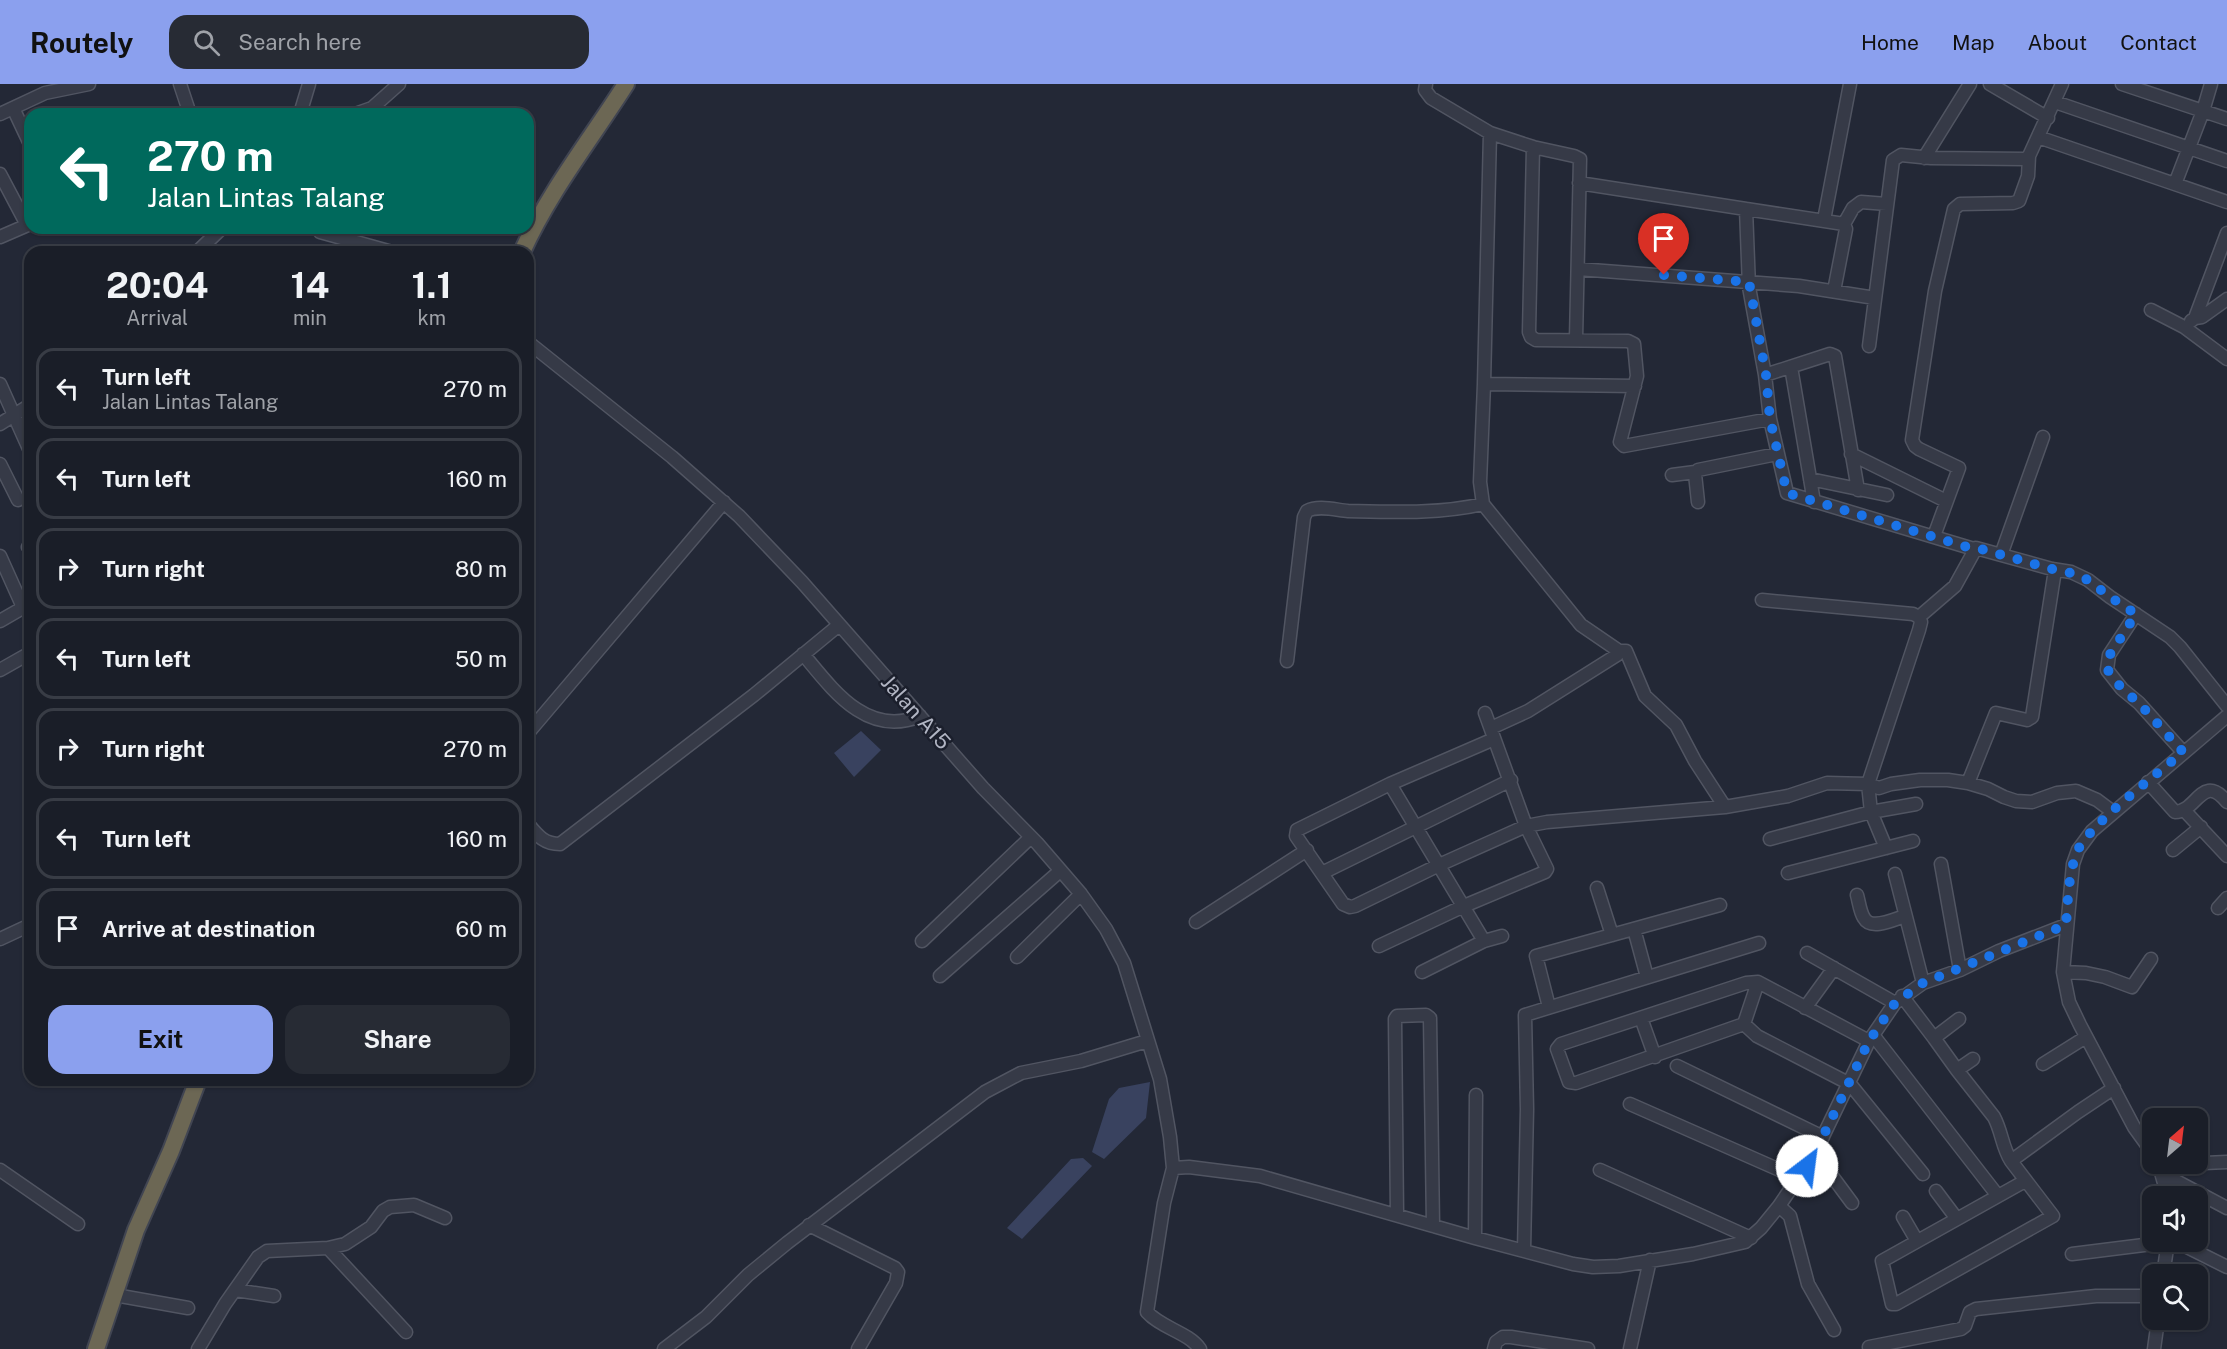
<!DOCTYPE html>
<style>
body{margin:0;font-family:"Public Sans",sans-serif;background:#272b34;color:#f1f3f6;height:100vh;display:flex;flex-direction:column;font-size:22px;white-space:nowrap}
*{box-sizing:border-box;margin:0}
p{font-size:20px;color:#9fa2a8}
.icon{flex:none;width:33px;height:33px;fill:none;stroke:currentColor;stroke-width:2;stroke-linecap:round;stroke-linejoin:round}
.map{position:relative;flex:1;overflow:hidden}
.side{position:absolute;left:24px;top:162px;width:510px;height:840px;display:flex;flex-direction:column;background:#1a1e28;border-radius:18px;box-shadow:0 2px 4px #0004,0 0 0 2px #383c45}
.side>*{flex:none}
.banner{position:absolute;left:24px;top:24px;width:510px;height:126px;border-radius:18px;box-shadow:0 2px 4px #0004,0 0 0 2px #383c45;background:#00695c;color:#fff;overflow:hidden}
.needle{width:39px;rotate:28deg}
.fabs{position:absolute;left:2142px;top:1024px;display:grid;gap:12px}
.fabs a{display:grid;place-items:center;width:66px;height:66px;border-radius:12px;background:#1a1e28;box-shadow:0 2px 4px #0004,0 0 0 2px #383c45;font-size:30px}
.pin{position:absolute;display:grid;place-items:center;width:51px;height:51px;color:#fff;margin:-62px -26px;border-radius:50% 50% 50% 0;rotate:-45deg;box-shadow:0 0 6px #0007}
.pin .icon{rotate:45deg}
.me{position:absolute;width:66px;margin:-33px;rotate:30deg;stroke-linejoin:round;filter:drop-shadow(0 0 4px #0008)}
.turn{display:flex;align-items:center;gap:21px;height:126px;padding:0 24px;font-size:27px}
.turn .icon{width:78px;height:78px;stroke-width:2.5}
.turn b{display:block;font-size:42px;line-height:51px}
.eta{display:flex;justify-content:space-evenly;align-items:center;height:102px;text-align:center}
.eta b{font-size:36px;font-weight:700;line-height:42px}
.primary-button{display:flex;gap:12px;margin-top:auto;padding:12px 24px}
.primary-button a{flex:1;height:69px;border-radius:18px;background:#8ba0ee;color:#111;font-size:24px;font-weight:700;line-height:69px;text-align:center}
.primary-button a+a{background:#272b34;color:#f1f3f6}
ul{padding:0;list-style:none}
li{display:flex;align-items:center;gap:18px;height:81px;margin:0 12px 9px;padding:0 12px;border:3px solid #383c45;border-radius:18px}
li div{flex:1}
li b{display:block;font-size:22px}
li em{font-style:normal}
header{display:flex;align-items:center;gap:36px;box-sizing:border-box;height:84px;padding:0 30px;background:#8ba0ee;color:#111}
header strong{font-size:28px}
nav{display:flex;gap:33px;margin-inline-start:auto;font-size:21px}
.search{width:420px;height:54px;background:#272b34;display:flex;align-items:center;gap:15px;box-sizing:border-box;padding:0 21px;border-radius:18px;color:#9fa2a8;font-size:22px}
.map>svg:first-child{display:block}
.water{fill:#39425f}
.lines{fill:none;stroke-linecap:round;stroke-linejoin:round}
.minor-casing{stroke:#515562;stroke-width:15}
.highway-casing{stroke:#414552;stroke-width:20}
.minor{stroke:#363a47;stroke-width:12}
.highway{stroke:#6c6754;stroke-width:16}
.route{stroke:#1a73e8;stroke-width:10;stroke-dasharray:0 18}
.labels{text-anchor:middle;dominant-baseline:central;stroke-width:5;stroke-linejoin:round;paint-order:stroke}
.street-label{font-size:21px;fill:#b1b5c3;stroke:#1b1f2c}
</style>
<header>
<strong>Routely</strong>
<div class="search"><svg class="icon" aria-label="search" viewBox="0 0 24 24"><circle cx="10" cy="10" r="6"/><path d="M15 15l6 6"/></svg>Search here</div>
<nav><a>Home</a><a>Map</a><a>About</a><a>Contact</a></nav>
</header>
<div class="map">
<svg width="2227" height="1265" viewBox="0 0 2227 1265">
<rect width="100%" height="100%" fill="#232836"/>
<path class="water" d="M861 647 881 666 854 693 834 669Z
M1150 998 1146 1034 1104 1075 1092 1068 1109 1015 1119 1004Z
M1083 1074 1092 1082 1022 1155 1007 1144 1071 1075Z"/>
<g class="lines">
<g class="minor-casing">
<path id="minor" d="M180 0 190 30
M1426 0 1425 6 1431 14 1490 49 1533 63 1529 248 1531 253 1536 256 1628 257 1634 260 1637 292 1620 358 1624 362 1770 335
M1990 0 2048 34
M2122 0 2227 35
M2055 18 2227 77
M13 24 30 60
M0 30 45 9 89 0
M300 30 309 0
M355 30 372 24 399 0
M1490 49 1484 300 1635 302
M2038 53 2227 118
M1533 63 1574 72 1580 75 1576 255
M1924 74 1970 0
M0 90 27 141
M1579 99 1746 125
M2175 100 2203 27 2211 0
M1824 136 1850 0
M1844 140 1746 125 1749 203 1765 291 1770 335 1787 409 1974 465
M320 148 392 168
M0 153 30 140
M197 168 222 144
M1578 185 1799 202 1875 214
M1834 207 1846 145 1844 140 1853 124 1861 118 1887 120
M2151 226 2184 243 2227 275
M2195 234 2227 149
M2191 237 2195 234 2202 233 2227 215
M528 258 672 373 739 432 802 498 983 704 1037 759 1081 810 1106 845 1124 879 1160 995 1170 1053 1173 1084 1164 1119 1147 1228C1161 1244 1188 1248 1200 1265
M1869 262 1893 76 1901 71 1931 74 2025 75 2029 72
M1791 283 1814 418
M1765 291 1830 270 1835 272 1858 406
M0 300 30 367
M1484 300 1480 398 1483 420 1581 541 1619 567
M0 340 30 321
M1851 370 1946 417
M0 380 18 416
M1672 391 1695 388
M1810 395 1887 411
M1698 418 1695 390 1698 386 1777 370
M1934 452 1959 384 1919 365 1915 362 1912 356 1935 207 1954 125 1960 120 2013 119 2019 117 2028 92 2029 72 2062 0
M28 463 30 462
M2001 471 2043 353
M0 472 22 521 19 526 0 537
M1762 516 1913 530 1919 533
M2136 530 2109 571 2107 586 2122 605 2139 619 2183 668
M1919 533 1955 502 1976 464 2052 485 2071 488 2088 496 2110 513 2170 553 2180 563 2227 622
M803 570C833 606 867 654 920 632
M1287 577 1304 433 1307 427C1318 421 1336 426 1348 427 1393 428 1440 430 1483 420
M0 586 30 569
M1491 644 1528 627 1617 571 1619 567H1626L1645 612 1676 641 1695 677 1725 723
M528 649 724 418
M1494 655 1390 700 1297 746 1296 752 1343 820 1350 823 1355 822 1439 781 1526 742 1547 738 1725 723 1788 712 1827 699 1868 700 1879 704 1891 700 1920 696H1948L1968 699 1988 705 2004 713 2016 717 2032 718 2057 709 2076 707 2097 716 2113 728
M2148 698 2175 728C2197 728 2202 688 2227 718
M1968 699 1996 629 2027 636 2032 633 2055 486
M1390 700 1484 857
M2184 726 2227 772
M528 740C538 752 544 760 560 760L754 611 839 541
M1770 755 1871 728 1916 720
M1886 764 1871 728 1868 700 1919 546 1921 538 1919 533
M2173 766 2201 743
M1941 780 1960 886
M1322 789 1511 696
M1788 789 1913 757
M1895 790 1923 899
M1597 804 1612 851
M1857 811C1859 818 1860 828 1864 834 1871 847 1895 835 1905 832
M2218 824 2227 814
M1196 838 1307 766
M1634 845 1647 893
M0 855 30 841
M922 857 1031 753
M1379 862 1464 822 1545 788 1547 785 1526 742 1485 629
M1807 869 1895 919
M1017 873 1081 810
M1422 888 1484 857 1502 852
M2063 888 2086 889 2105 893 2132 903 2151 875
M940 892 1060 787
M1902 912 1934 954 1959 935
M1549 923 1536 872 1720 821
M1805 924 1834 884
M1641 934 1655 973
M1744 940 1758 898
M1873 951 1998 1112
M1934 954 1957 986 1973 975
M1869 957 1758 898 1746 899 1561 960 1557 965 1569 998 1576 999 1744 940 1757 952 1850 1000 1923 1090
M2043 980 2086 953
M1677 982 1823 1053
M1957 986 1994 1033C2002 1048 2002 1063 2011 1077L2078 1028 2114 1004
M1630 1020 1798 1094
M2152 1068 2134 1043 2080 941 2069 918 2063 888 2073 780 2078 766 2092 747 2227 632
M1815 1069 1852 1119
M2011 1077 2053 1132 1896 1220H1892L1882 1177 2025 1097
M2159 1081 2227 1078
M1173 1084 1189 1083 1260 1092 1475 1154 1573 1180 1593 1183 1619 1182 1693 1170 1745 1158 1761 1144 1779 1122 1815 1069 1869 957 1895 919 1923 899 1960 886 1999 867 2066 841
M2160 1085 2168 1113
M0 1086 78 1140
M1600 1086 1751 1154
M2161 1089 2227 1124
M1936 1107 1957 1135
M1779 1122 1790 1132 1808 1200 1834 1246
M1397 1131 1395 935 1397 932 1426 931 1430 934 1433 1142
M1903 1133 1917 1157
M809 1141 895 1184 898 1188 896 1199 858 1265
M1475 1154 1476 1011
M2177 1158 2227 1183
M328 1164 406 1248
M1524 1166 1527 1025 1525 931 1759 859
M2072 1170 2168 1158 2163 1191
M235 1206 274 1212
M115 1211 188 1224
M1869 1263 1961 1245 1965 1242 1970 1228 1976 1225 2096 1212H2152
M198 1265 225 1220 258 1173 267 1167 328 1164 345 1160 371 1143 383 1127 390 1123 414 1121 445 1134
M664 1265 706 1233 748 1191 787 1159 985 1008 1021 989 1081 977 1147 957
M1494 1265 1496 1258 1503 1253H1511L1588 1265
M1630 1265 1650 1176
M2154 1265 2158 1236"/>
</g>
<g class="highway-casing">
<path id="highway" d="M522 168C549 108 591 55 626 0
M96 1265 136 1146 171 1067 198 996"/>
</g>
<use href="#minor" class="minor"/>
<use href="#highway" class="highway"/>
</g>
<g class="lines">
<path class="route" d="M1664 191 1749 198 1766 291 1770 335 1787 409 1974 465H1981L2052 485 2071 489 2088 496 2110 513 2136 530 2109 572 2107 585 2122 605 2139 619 2183 668C2159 689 2087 742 2077 768 2068 791 2068 817 2066 841L1923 899 1895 919 1869 957 1815 1069 1807 1082"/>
</g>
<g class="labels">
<g class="street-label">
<text transform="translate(916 628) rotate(48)">Jalan A15</text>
</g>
</g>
</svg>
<div class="fabs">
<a><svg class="needle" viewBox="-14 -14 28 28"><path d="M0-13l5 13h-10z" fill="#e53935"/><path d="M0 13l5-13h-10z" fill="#9fa2a8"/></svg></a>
<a><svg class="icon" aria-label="sound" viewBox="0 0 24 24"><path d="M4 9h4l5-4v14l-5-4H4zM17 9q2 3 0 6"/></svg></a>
<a><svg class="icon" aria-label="search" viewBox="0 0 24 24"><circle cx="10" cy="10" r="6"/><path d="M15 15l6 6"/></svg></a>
</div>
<div class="pin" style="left:1664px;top:191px;background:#d93025"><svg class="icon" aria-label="arrive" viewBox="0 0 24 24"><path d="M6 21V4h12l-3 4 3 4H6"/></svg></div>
<svg class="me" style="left:1807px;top:1082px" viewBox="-20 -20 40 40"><circle r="19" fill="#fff"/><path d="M0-13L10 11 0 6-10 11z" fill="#1a73e8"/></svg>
<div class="banner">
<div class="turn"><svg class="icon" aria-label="left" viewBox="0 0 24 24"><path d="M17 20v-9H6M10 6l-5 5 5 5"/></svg><div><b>270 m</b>Jalan Lintas Talang</div></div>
</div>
<section class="side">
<div class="eta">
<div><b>20:04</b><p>Arrival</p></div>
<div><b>14</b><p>min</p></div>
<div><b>1.1</b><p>km</p></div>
</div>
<ul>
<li><svg class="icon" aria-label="left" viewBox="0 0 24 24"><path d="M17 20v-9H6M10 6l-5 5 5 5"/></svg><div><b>Turn left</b><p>Jalan Lintas Talang</p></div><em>270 m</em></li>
<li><svg class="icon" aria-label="left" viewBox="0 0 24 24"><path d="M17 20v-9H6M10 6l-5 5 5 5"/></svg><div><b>Turn left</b></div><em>160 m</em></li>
<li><svg class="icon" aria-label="right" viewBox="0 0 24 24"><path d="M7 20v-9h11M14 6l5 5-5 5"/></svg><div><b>Turn right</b></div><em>80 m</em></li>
<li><svg class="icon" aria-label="left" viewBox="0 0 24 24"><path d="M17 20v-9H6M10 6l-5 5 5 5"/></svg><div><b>Turn left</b></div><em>50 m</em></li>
<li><svg class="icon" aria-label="right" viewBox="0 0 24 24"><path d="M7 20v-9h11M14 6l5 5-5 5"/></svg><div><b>Turn right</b></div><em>270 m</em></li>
<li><svg class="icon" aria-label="left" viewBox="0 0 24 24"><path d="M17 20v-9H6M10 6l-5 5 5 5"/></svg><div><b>Turn left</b></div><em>160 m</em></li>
<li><svg class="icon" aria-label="arrive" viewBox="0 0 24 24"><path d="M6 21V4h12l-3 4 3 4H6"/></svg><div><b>Arrive at destination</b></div><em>60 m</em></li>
</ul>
<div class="primary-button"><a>Exit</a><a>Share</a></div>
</section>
</div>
